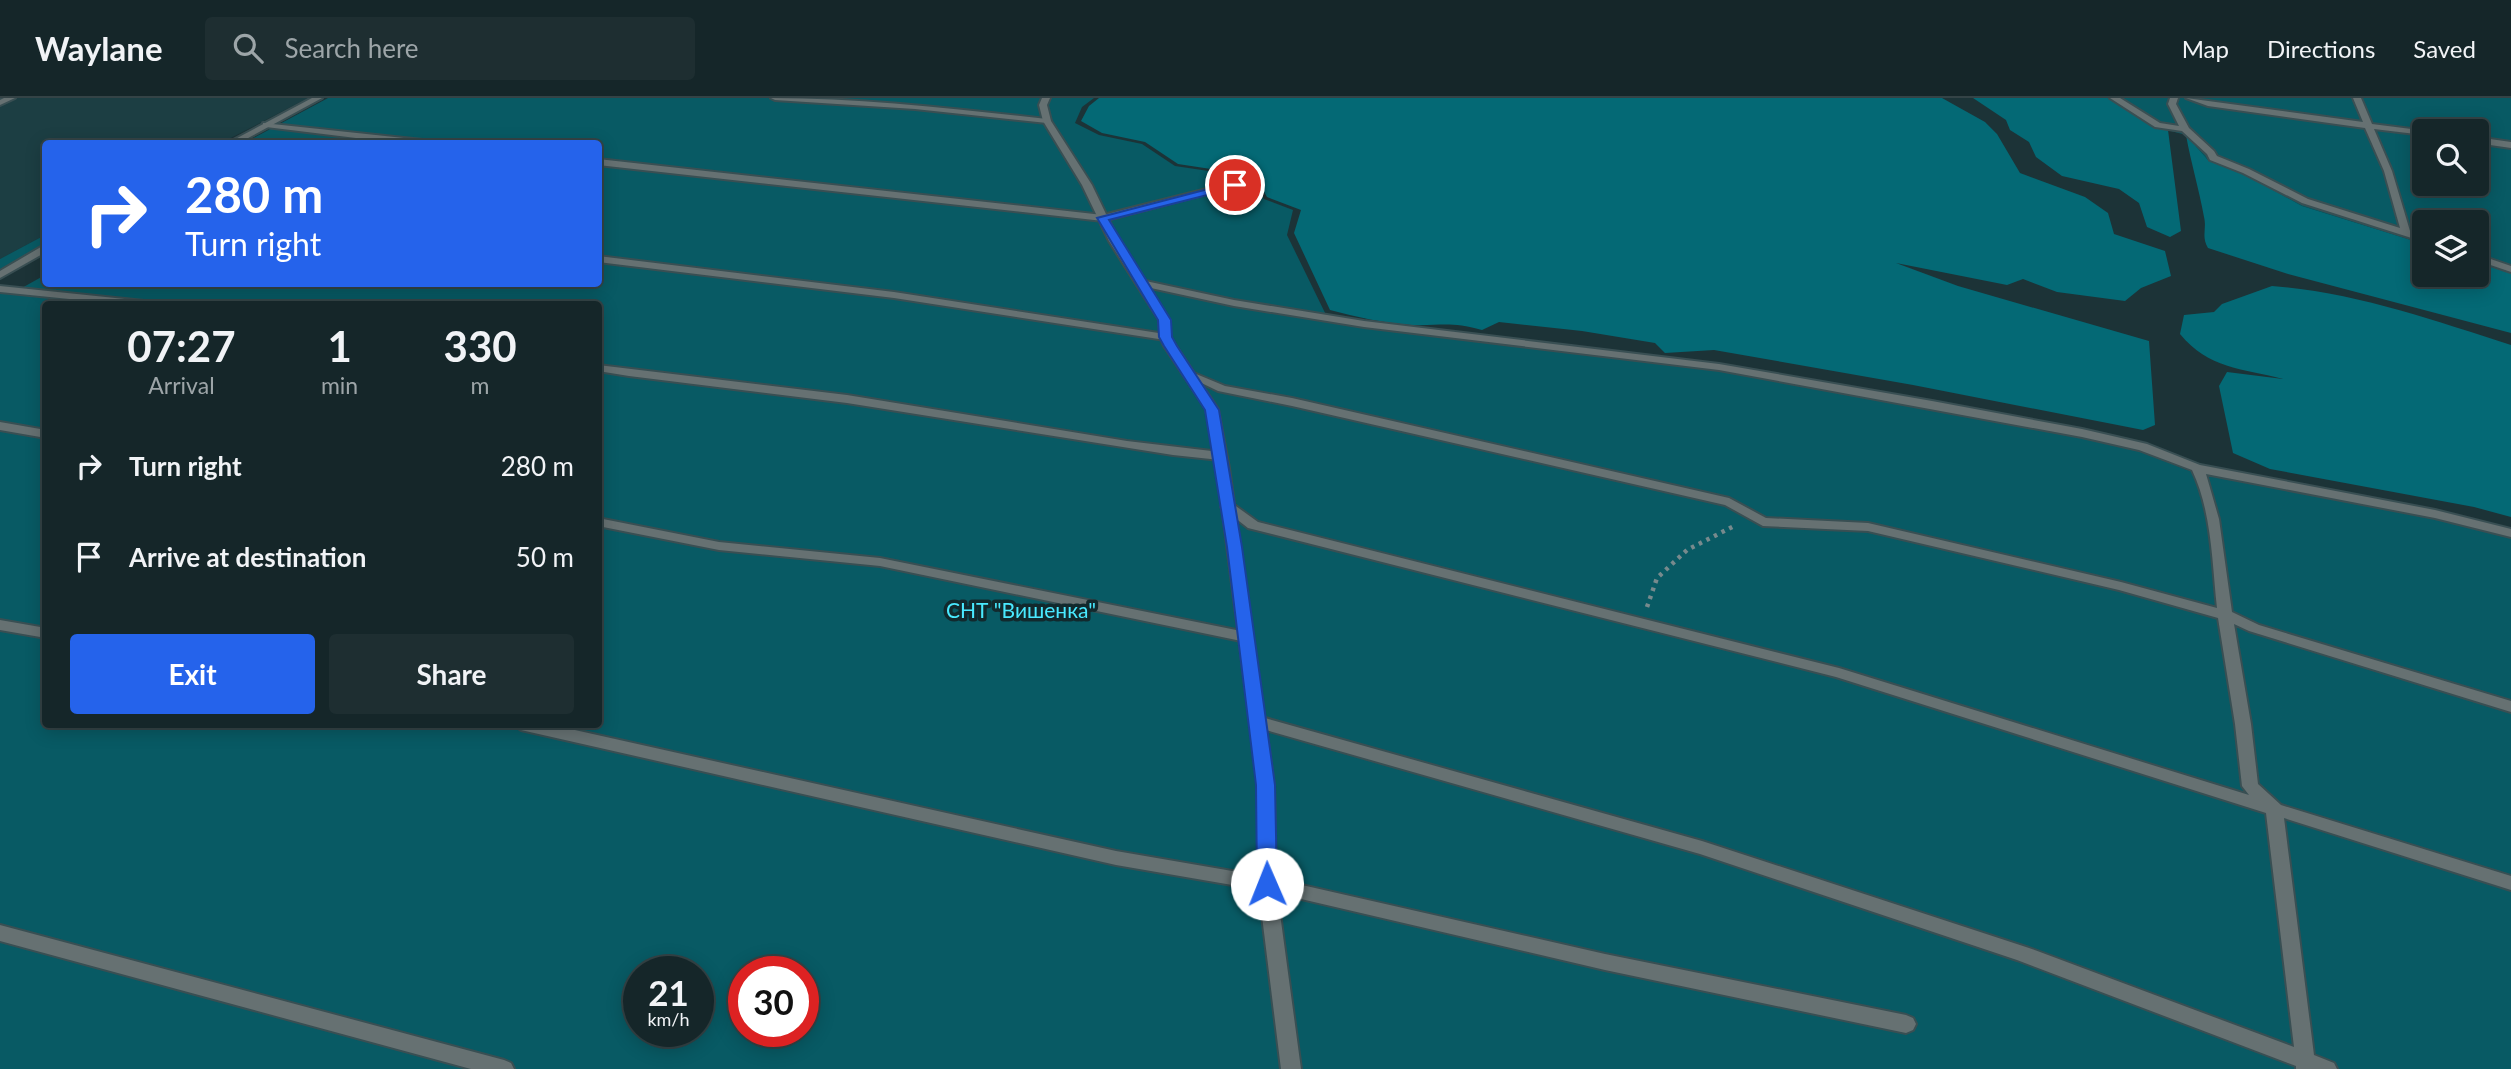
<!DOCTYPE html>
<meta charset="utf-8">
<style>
body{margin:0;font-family:Lato,sans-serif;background:#1e2e31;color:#f1f3f6;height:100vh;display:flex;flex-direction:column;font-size:26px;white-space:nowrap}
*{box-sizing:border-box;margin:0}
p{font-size:23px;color:#9da5a8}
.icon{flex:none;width:38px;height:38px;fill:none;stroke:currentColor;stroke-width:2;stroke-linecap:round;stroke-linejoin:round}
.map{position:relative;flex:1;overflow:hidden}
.panel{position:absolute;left:42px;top:203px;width:560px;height:427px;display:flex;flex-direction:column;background:#152629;border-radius:7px;box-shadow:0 4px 18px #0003,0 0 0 2px #344346}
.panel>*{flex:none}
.guide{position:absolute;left:42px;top:42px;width:560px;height:147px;border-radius:7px;box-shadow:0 4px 18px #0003,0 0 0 2px #344346;background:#2563eb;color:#fff;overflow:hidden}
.buttons{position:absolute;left:2412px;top:21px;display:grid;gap:14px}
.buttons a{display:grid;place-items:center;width:77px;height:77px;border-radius:7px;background:#152629;box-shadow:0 4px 18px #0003,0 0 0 2px #344346;font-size:35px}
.speed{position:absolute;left:623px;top:858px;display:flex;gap:14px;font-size:35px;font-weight:700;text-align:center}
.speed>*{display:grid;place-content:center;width:91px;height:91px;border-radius:50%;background:#152629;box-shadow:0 4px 18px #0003,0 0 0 2px #344346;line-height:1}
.speed small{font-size:18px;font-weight:400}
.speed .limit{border:10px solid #d22;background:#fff;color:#111}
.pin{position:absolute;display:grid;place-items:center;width:60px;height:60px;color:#fff;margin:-30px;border:4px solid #fff;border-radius:50%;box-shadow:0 2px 7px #0007}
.me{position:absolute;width:77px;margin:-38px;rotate:359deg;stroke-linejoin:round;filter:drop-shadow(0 0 5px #0008)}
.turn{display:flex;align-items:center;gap:24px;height:147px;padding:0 28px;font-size:32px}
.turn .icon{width:91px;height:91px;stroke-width:2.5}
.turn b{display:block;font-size:49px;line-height:60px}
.eta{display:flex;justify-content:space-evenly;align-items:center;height:119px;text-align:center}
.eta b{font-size:42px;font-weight:700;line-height:49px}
.button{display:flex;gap:14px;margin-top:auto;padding:14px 28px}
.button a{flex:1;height:80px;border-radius:7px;background:#2563eb;color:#fff;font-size:28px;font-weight:700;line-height:80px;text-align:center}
.button a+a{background:#1e2e31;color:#f1f3f6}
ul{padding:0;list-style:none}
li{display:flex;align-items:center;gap:21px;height:91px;padding:0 28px}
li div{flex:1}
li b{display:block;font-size:26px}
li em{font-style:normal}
header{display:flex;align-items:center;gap:42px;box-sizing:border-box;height:98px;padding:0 35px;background:#152629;border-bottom:2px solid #344346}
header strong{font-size:33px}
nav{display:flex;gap:38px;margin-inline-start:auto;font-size:24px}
.search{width:490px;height:63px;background:#1e2e31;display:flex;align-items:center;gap:18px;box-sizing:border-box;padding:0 24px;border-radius:7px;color:#9da5a8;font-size:26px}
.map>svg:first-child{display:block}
.built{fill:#1c3e43}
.green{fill:#085a64;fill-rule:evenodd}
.forest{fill:#046975}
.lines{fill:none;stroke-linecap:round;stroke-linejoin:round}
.lane-casing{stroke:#394f53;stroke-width:4}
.street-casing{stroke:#394f53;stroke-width:4}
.path{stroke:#778a8d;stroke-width:4.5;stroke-dasharray:3.5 5;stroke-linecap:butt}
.lane{fill:#667172;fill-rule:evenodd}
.street{fill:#667172;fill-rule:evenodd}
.route{fill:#2563eb;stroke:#184099;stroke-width:2}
.labels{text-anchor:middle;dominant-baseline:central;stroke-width:7;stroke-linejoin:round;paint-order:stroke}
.park-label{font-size:21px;fill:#49e9ff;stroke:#12292d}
</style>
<header>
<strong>Waylane</strong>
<div class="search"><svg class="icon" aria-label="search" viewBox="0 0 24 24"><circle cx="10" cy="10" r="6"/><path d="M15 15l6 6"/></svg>Search here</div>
<nav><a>Map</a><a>Directions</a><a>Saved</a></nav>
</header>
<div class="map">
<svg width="2511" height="971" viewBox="0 0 2511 971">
<rect width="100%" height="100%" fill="#1c3337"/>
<path class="built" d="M0 0H308L221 45 46 46 45 137 0 161Z"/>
<path class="green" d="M328 0H1094L1082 9 1075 25 1099 37 1142 46 1175 68 1222 75 1255 86 1264 101 1293 112 1287 137 1329 223 1734 275 2098 342 2142 353 2187 372 2437 420 2511 439V971H0V196H11L45 177 46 186H598V46L244 45ZM46 206H598V626H46ZM639 873H698V933H639ZM744 873H803V933H744Z
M2108 0H2511V175L2476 164V124H2424V146L2302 108 2245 76 2208 62 2186 37 2152 28ZM2424 33H2476V86H2424Z
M45 137V146L0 172V161Z"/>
<path class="forest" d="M1099 0H1942L1985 24 1997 36 2020 75 2085 99 2108 115 2114 136 2165 153 2171 178 2141 190 2125 203 2057 194 2023 181 2007 187 1896 165 1958 188 2149 243 2155 327 2143 332 1913 287 1714 252 1665 255 1655 245 1582 233 1499 224 1482 232C1450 223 1441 228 1411 227 1384 225 1356 219 1330 212L1294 135 1301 112 1267 99 1259 85 1224 73 1178 66 1145 44 1102 35 1081 23 1089 8Z
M1973 0H2108L2152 28 2168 32 2181 133 2170 139 2147 129 2139 105 2119 91 2062 78 2036 59 2029 44 2010 32 2006 22Z
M2186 37 2208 62 2245 76 2302 108 2424 146V177H2476V164L2511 175V235L2288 176 2208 150C2201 138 2207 131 2204 119 2199 91 2191 65 2186 37Z
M2272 188C2354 194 2433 222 2511 247V419L2474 409 2270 371 2233 355 2219 288 2227 274 2283 281C2241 270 2209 271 2180 236L2184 217 2214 214 2222 206Z"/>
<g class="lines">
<g class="lane-casing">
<path id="lane" d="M4 0H15L0 7V2Z
M771 0C863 0 955 11 1047 21L1051 23 1047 25 915 11 775 2Z
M2110 0H2120L2160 25 2179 28 2168 6 2170 0H2178L2176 6 2189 30 2214 53 2217 58 2249 71 2308 101 2400 130 2384 73 2365 30 2208 8 2186 0 2363 24 2353 0H2361L2372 26 2427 33H2424V37L2374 31 2392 73 2410 133 2424 138V144L2302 105 2243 75 2210 62 2207 56 2182 33 2155 29Z
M263 25 432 43 436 46H405L266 29H263Z
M2476 39 2511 44V50L2476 45Z
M598 61 1103 117 1235 84 1240 87 1103 123 598 67Z
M2476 156 2511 168V174L2476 162Z
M598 158 894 194 1165 236 1170 239 1165 242 894 200 598 164Z
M1141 182 1234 202 1364 223 1719 266 1932 303 2082 331 2147 346 2200 367 2435 412 2511 431V439L2435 420 2206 376 2219 421 2232 514 2259 527 2511 603V614L2249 533 2234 526 2251 626 2258 686 2281 707 2511 778V792L2284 720 2314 957 2334 965 2337 971H2296V968L2017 862 1700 756 1252 628 1250 624 1252 620 1258 618 1702 743 2029 850 2294 949 2266 715 1836 579 1248 430 1221 409 1228 405 1233 406 1258 424 1839 570 2249 697 2242 688 2235 626 2218 520 2119 492 1868 433 1763 428 1725 407 1292 308 1218 293 1183 276 1189 273 1225 288 1292 300 1729 400 1766 420 1868 425 2121 484 2217 510C2212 465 2212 414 2192 372L2139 352 2082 339 1719 272 1364 229 1234 208 1137 187V183Z
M0 188 144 203 149 206H119L0 194Z
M598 267 847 297 1127 343 1220 354 1226 358 1220 362 1173 357 847 305 629 278 598 273Z
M0 324 46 332V340L0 332Z
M598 420 719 444 880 460 1246 534 1253 539 1246 544 880 468 719 452 598 428Z
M0 522 46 530V540L0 532Z
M513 626H548L1116 753 1267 779 1605 856 1906 917 1913 920 1916 926 1913 932 1906 935 1605 872 1267 793 1116 767 521 632Z
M0 827 504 962 511 965 514 971H471L0 843Z"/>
</g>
<g class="street-casing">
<path id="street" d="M312 0H322L237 46H226Z
M1042 0H1050L1047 7 1051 23 1092 87 1119 143 1169 222 1170 239 1218 311 1229 370 1274 687 1276 786 1301 971H1281L1258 786V687L1217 370 1206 311 1164 248 1160 239 1159 222 1109 143 1082 87 1043 23 1039 7Z
M46 146V154L0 180V173Z"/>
</g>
<path class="path" d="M1647 509 1657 480 1687 452 1734 428"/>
<use href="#lane" class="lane"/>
<use href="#street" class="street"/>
</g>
<path class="route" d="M1235 84 1240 87 1239 89 1109 122 1171 222 1172 239 1177 248 1219 312 1242 449 1275 687 1277 786 1274 792H1260L1257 786 1256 687 1227 449 1205 312 1164 248 1159 239 1158 222 1097 120Z"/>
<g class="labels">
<g class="park-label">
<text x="1021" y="511">СНТ "Вишенка"</text>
</g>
</g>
</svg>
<div class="buttons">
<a><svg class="icon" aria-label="search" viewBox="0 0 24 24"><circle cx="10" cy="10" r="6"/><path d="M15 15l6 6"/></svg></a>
<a><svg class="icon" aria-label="layers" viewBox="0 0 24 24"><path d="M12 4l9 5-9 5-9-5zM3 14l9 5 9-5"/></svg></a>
</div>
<div class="speed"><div>21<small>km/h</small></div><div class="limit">30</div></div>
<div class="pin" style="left:1235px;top:87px;background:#d93025"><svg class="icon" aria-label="arrive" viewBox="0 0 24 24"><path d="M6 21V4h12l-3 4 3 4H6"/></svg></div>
<svg class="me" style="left:1267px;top:786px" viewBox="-20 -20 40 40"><circle r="19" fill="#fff"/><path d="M0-13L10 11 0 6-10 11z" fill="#2563eb"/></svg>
<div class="guide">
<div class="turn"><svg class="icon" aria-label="right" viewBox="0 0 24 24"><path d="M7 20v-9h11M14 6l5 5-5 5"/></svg><div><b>280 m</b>Turn right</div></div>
</div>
<section class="panel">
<div class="eta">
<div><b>07:27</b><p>Arrival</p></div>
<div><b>1</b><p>min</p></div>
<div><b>330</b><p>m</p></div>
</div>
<ul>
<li><svg class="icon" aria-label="right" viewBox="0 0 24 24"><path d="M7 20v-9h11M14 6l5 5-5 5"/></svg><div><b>Turn right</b></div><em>280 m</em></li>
<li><svg class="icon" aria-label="arrive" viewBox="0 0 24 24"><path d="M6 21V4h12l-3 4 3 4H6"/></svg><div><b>Arrive at destination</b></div><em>50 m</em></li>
</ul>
<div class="button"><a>Exit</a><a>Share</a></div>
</section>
</div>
